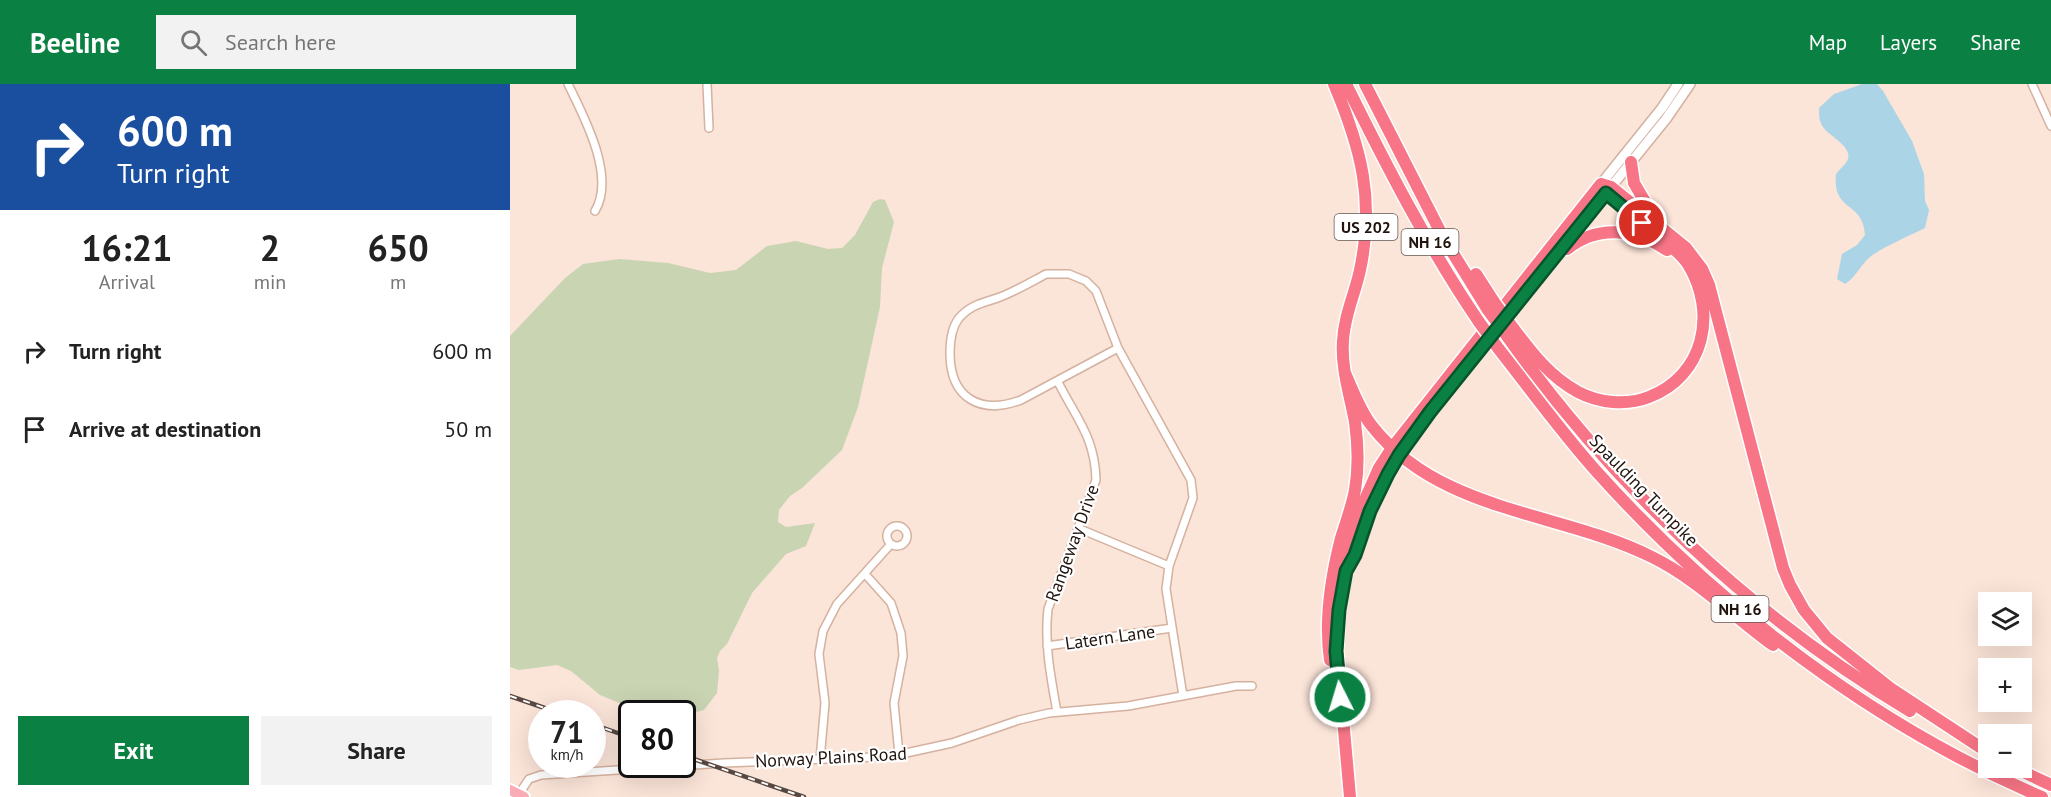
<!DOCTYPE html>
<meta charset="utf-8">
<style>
body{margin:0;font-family:"PT Sans",sans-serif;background:#f2f2f2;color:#222;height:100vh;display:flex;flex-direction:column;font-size:22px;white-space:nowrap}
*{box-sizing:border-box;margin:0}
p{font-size:20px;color:#767676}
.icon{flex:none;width:33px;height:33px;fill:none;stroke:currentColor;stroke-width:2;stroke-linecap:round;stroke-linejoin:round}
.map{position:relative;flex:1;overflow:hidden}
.drawer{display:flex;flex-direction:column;background:#fff;width:510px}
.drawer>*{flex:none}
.guide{background:#1a4fa0;color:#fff;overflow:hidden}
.controls{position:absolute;left:1468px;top:508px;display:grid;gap:12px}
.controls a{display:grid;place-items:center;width:54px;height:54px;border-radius:0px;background:#fff;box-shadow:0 6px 24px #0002;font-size:30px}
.speed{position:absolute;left:18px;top:616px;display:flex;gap:12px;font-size:30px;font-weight:700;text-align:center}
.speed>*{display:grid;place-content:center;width:78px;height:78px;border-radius:50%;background:#fff;box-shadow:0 6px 24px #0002;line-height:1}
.speed small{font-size:15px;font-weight:400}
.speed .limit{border:3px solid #111;border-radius:9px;background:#fff;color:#111}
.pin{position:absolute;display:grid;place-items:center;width:51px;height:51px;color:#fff;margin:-26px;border:3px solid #fff;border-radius:50%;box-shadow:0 2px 6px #0007}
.me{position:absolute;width:66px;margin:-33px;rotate:355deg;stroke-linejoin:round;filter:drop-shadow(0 0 4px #0008)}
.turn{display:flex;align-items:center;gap:21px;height:126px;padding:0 18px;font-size:27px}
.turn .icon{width:78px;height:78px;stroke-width:2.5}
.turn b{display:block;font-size:42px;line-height:51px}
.eta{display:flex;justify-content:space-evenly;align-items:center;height:102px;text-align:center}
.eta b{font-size:36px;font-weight:800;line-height:42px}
.primary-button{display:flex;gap:12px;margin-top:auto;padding:12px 18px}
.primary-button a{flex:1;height:69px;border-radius:0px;background:#0b8043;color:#fff;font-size:24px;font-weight:800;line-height:69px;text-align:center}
.primary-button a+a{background:#f2f2f2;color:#222}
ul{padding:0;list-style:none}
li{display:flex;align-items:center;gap:18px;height:78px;padding:0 18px}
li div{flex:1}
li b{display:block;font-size:22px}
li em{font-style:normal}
header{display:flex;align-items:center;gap:36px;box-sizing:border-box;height:84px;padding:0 30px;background:#0b8043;color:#fff}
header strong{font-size:28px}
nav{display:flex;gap:33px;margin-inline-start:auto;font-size:21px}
.search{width:420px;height:54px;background:#f2f2f2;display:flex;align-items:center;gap:15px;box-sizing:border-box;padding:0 21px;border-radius:0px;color:#767676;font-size:22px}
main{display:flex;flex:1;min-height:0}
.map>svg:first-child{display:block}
.green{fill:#c9d4b3}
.water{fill:#abd5e6}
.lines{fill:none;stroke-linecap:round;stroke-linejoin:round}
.street-casing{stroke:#d5b19f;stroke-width:10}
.secondary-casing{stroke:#d5b19f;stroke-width:12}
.primary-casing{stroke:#fff;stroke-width:14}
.highway-casing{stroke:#fff;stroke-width:15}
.street{stroke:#fff;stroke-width:7}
.secondary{stroke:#fff;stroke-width:9}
.primary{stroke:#faacb6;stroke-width:10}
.highway{stroke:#f77586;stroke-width:12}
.rail-casing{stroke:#584841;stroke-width:4.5}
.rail{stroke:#fff;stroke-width:2;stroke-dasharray:7;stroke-linecap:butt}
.highway-bridge-casing{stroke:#fff;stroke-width:15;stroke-linecap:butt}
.highway-bridge{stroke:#f77586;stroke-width:12}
.route-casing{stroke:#07532c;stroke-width:15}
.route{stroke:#0b8043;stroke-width:10}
.labels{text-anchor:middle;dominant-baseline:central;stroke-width:4.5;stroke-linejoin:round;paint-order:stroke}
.shield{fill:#fff;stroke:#645a56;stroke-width:1.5}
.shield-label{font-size:16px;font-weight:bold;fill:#21140e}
.street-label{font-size:18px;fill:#21140e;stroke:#fff}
</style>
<header>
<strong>Beeline</strong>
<div class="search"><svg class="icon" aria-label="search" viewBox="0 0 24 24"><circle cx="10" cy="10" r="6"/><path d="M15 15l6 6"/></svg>Search here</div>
<nav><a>Map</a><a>Layers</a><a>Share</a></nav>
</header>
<main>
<section class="drawer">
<div class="guide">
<div class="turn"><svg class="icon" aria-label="right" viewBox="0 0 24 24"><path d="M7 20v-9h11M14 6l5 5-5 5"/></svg><div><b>600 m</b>Turn right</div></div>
</div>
<div class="eta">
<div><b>16:21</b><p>Arrival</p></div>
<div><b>2</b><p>min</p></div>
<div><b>650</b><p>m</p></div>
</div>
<ul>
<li><svg class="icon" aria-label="right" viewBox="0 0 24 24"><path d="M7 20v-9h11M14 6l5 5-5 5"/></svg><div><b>Turn right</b></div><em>600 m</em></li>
<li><svg class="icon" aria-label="arrive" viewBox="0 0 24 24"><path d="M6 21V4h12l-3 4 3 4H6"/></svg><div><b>Arrive at destination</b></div><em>50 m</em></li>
</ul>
<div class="primary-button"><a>Exit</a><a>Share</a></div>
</section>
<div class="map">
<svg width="1541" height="713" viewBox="0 0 1541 713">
<rect width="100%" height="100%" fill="#fbe4d8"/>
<path class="green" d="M370 115 375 116 384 138 372 184 370 223 348 323 332 366 292 404 280 412 269 426 268 438 276 443 305 439 296 462 276 470 242 509 217 560 210 567 207 574 209 587 207 609 194 626 179 630H136L90 611 61 587 47 581 9 586 0 583V252L55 194 73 180 109 175 158 179 200 189 226 186 257 162 286 157 318 165 332 164 345 151 363 118Z"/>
<path class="water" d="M1352 0H1367L1373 7 1402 57 1414 90 1415 117 1419 126 1415 144C1399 152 1380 160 1364 170 1351 178 1348 192 1335 200L1327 195 1332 170 1347 161 1355 151C1353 116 1322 129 1326 90 1329 86 1336 80 1338 75 1342 62 1319 52 1313 43 1309 37 1309 31 1309 24L1324 10Z"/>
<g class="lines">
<g class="street-casing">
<path id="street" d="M58 0C74 33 106 92 85 127
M197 0 199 44
M1522 0 1541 42
M608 264 511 316C471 331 440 315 440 269 440 257 442 243 449 234 461 220 474 219 490 213 506 207 521 198 536 190H559L576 197 586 207 608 264 681 396 683 414 659 482 656 505 673 612
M377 452a10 10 0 1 1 20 0a10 10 0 1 1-20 0Z
M570 445 659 482
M355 490 381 519 391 549 393 572 384 619 389 670
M537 562 662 544
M547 628C541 594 534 560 538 525L586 396C585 353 566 334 548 298
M310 676 315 619 309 570 313 547 327 520 381 460
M9 710 19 695 31 691 214 679 367 673 396 669 442 659 509 636 539 629 618 622 726 602H742"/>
</g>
<g class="secondary-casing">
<path id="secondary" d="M1091 100 1152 24 1168 0
M1101 103 1156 35 1180 0"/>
</g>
<g class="primary-casing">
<path id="primary" d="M0 706 14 713"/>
</g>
<g class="highway-casing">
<path id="highway" d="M836 0C876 81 918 163 969 238
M855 0 933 153 978 226
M1121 78 1124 99 1144 133
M1091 100 1101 103 1176 164 1192 185 1199 201 1273 484 1280 501 1294 526 1317 554 1380 604 1479 669
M1057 165C1088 140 1126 145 1157 166
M966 190 984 218
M1003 244C1022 269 1040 293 1068 308 1089 319 1116 322 1139 313 1194 292 1208 229 1178 180 1171 170 1161 162 1152 155
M997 252C1104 402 1241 532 1400 627
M988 264C1021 306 1052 349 1087 388 1208 523 1365 642 1532 713
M835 289C843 307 850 327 862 342 930 429 1050 427 1142 473 1187 495 1223 532 1263 561
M946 295 1101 103
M836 486C848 467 852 445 861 425 877 388 899 355 924 323
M820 576C814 535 821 493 831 454 836 438 842 422 845 406 849 383 848 360 845 338 840 311 831 284 833 257 834 232 845 210 850 186 865 116 851 64 824 0
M1505 684 1541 701
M840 713 827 567 829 526 836 487 835 468 850 427 869 384 882 364 1091 100"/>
</g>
<use href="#street" class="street"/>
<use href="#secondary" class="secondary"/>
<use href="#primary" class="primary"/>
<use href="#highway" class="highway"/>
<g class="rail-casing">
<path id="rail" d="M0 612 52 630
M82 640 122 654
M172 671 294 713"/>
</g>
<use href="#rail" class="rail"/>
<g class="highway-bridge-casing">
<path id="highway-bridge" d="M984 218 1003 244
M978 226 997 252
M969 238 988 264"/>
</g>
<use href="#highway-bridge" class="highway-bridge"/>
</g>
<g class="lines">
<g class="route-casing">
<path id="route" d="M830 613 826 567 829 526 836 487 845 471 860 427 878 390 889 371 920 328 1096 109 1132 139"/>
</g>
<use href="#route" class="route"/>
</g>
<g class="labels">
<g class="shield">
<rect x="824.5" y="130" width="63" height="26" rx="4.5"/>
<rect x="891.5" y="145" width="57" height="26" rx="4.5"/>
<rect x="1201.5" y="512" width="57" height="26" rx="4.5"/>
</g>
<g class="shield-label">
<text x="856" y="143">US 202</text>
<text x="920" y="158">NH 16</text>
<text x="1230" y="525">NH 16</text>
</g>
<g class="street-label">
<text transform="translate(1134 406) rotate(46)">Spaulding Turnpike</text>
<text transform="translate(562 459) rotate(-70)">Rangeway Drive</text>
<text transform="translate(600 553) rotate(-8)">Latern Lane</text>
<text transform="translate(321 673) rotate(-3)">Norway Plains Road</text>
</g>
</g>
</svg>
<div class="controls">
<a><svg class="icon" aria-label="layers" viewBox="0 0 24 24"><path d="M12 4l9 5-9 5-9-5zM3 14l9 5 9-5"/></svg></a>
<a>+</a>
<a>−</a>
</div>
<div class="speed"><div>71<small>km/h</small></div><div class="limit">80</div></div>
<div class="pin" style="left:1132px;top:139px;background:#d93025"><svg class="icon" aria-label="arrive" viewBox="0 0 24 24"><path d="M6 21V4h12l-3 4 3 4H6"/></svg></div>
<svg class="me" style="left:830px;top:613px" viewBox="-20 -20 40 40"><circle r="17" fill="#0b8043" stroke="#fff" stroke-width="3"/><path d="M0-11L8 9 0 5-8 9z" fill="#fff"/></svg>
</div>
</main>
